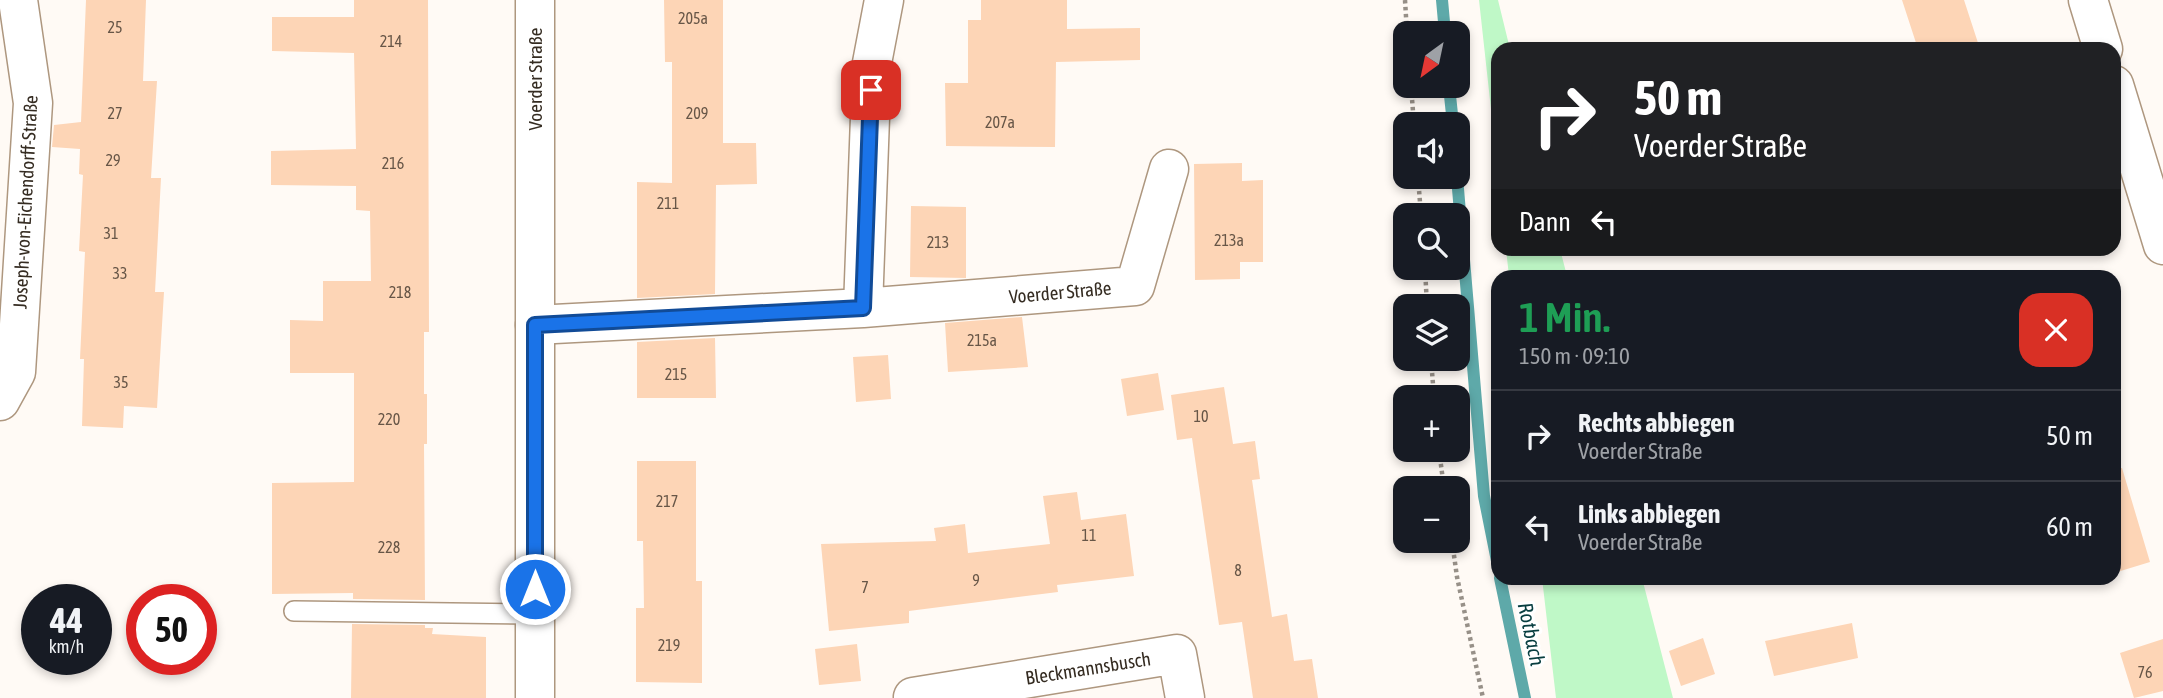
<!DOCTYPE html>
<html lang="de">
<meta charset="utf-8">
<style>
body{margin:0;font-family:"Asap Condensed",sans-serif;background:#242831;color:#f1f3f6;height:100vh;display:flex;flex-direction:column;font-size:26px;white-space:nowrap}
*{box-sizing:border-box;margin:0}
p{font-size:23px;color:#9ea1a6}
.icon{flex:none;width:38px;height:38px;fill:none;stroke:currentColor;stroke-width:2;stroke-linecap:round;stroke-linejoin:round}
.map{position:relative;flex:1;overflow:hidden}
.details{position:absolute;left:1491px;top:270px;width:630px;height:315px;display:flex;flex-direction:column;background:#171b24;border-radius:21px;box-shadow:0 4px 10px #0003}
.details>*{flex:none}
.hud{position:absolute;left:1491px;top:42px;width:630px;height:214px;border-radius:21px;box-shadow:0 4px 10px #0003;background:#202124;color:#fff;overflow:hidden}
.needle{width:46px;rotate:213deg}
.fabs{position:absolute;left:1393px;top:21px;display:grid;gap:14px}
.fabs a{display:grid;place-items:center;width:77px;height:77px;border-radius:14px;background:#171b24;box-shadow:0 4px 10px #0003;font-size:35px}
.speed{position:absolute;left:21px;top:584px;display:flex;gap:14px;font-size:35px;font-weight:700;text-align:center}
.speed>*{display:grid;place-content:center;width:91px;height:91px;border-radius:50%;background:#171b24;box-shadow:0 4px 10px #0003;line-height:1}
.speed small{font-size:18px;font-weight:400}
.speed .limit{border:10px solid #d22;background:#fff;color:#111}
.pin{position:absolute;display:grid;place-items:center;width:60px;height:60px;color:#fff;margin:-30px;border-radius:14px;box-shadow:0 4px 10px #0006}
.me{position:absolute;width:77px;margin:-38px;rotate:0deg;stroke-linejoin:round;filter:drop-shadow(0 0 5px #0008)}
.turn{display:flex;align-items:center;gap:24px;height:147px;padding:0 28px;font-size:32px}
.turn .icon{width:91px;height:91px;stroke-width:2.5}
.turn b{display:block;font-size:49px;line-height:60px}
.then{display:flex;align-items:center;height:66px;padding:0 28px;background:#0003;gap:14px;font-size:26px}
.round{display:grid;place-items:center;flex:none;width:74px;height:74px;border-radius:21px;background:#242831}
.overview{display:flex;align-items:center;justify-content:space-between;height:119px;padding:0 28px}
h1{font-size:42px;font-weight:600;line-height:52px;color:#1e9e55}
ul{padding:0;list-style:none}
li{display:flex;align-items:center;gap:21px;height:91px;padding:0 28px;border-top:2px solid #363941}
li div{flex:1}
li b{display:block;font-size:26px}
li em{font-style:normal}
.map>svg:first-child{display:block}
.green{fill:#bff8c7}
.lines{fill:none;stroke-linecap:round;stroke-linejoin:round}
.stream{stroke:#5ea9a9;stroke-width:12}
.building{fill:#fdd5b6}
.service-casing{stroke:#ae977f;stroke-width:22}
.minor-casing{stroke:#ae977f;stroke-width:41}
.secondary-casing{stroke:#ae977f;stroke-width:41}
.path{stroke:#979088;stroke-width:4.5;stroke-dasharray:3.5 3.5;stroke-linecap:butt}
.service{stroke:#fff;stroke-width:19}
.minor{stroke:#fff;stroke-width:38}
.secondary{stroke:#fff;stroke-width:38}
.route-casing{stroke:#114b97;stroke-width:18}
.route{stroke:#1a73e8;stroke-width:12}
.labels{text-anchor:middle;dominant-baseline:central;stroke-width:6;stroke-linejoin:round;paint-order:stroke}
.number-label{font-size:16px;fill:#675647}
.street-label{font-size:19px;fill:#352c22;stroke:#fff}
.water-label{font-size:21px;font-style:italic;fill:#083e40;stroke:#fff}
</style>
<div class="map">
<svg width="2163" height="698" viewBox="0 0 2163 698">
<rect width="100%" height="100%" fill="#fffaf5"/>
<path class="green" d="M1479 0H1498L1510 49H1498V173Z
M1506 249H1560L1567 276H1509Z
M1542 578H1642L1673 698H1556Z"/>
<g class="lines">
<path class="stream" d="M1442 0 1445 33
M1449 86 1453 124
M1457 177 1484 496 1498 566
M1500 578 1525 698"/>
</g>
<path class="building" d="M86 0H146L143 81H157L151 178H161L155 292H164L157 408 124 406 123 428 82 426 84 359H80L85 252 79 251 83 175 79 174 80 149 52 147 54 125 81 122Z
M354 0H428L429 332H424V394H427V444H424L425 600 353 599V593L272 594V483L354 482V373H290V320L323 321V281H371L370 211 356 210V186L271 185V151L356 149 354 53 272 51V17H354Z
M664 0H723V143H756L757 184 716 185 715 294 637 298V182L672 183V62H665Z
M981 0H1067V29L1140 28V60L1056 62 1055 147 946 146 945 83H968V20H981Z
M1902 0H1964L1980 49H1918Z
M1242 163V181L1263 180V262H1240V279L1195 280 1194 164Z
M911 206 966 207V278L910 277Z
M1022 317 1028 367 948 372 945 323Z
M715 338 716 398H637V342Z
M888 355 891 399 856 402 853 357Z
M1158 373 1164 410 1127 416 1121 379Z
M1224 387 1233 444 1255 441 1260 479 1252 480 1272 617 1287 614 1294 661 1312 659 1318 698H1253L1242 622 1219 625 1192 438 1177 440 1171 395Z
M637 461H696V581H702V683L636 682V608H644L643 541H637Z
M2122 468 2150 562 2114 573V469Z
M1077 492 1081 520 1126 514 1134 576 1057 585 1058 592 909 611V623L829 631 821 544 936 541 934 528 965 524 968 553 1050 544 1043 496Z
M1852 623 1858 658 1774 676 1765 641Z
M352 624 425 625V628H433L432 634 486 637V698H351Z
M1703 638 1715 674 1681 686 1669 651Z
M2163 639V691L2134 698 2120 653Z
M857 644 861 681 819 685 815 649Z"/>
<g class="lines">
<g class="service-casing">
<path id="service" d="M294 611 535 614"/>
</g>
<g class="minor-casing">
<path id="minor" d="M2088 0 2103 49
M2114 85 2163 245
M863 308 872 63 884 0
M535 325 863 308 1135 286 1169 169
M0 401 16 372 33 103 18 0
M913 697 1177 654 1185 698"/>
</g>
<g class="secondary-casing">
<path id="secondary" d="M535 698V0"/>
</g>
<path class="path" d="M1405 0 1407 33
M1411 86 1414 124
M1418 177 1421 215
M1425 268 1427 306
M1431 359 1434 397
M1439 450 1444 488
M1452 541 1457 577 1483 698"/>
<use href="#service" class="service"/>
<use href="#minor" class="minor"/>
<use href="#secondary" class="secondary"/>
</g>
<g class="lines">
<g class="route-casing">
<path id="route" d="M535 589V325L863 308 871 90"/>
</g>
<use href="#route" class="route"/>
</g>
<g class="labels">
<g class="number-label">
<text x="693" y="18">205a</text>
<text x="115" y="27">25</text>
<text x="391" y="41">214</text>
<text x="115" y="113">27</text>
<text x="697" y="113">209</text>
<text x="1000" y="122">207a</text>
<text x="113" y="160">29</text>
<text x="393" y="163">216</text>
<text x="668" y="203">211</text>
<text x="111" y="233">31</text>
<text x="1229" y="240">213a</text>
<text x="938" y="242">213</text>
<text x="120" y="273">33</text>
<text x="400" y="292">218</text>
<text x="982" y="340">215a</text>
<text x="676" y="374">215</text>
<text x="121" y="382">35</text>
<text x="1201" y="416">10</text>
<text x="389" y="419">220</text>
<text x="667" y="501">217</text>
<text x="1089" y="535">11</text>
<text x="389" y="547">228</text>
<text x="1238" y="570">8</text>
<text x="976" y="580">9</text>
<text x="865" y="587">7</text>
<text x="669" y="645">219</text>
<text x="2145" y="672">76</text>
</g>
<g class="street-label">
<text transform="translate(535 79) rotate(-90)">Voerder Straße</text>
<text transform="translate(25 202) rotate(-87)">Joseph-von-Eichendorff-Straße</text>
<text transform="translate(1060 292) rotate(-5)">Voerder Straße</text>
<text transform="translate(1088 668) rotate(-9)">Bleckmannsbusch</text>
</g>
<g class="water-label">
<text transform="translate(1532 634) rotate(78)">Rotbach</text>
</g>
</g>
</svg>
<div class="fabs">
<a><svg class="needle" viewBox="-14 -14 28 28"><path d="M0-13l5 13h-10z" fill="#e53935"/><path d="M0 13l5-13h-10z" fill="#9ea1a6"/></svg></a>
<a><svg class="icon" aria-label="sound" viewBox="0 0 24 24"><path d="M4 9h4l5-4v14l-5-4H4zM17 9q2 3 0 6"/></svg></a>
<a><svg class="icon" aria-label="search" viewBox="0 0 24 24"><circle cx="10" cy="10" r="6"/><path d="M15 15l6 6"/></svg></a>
<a><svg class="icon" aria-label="layers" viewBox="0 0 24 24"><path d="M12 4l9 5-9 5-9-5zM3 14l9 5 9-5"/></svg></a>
<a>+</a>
<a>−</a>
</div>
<div class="speed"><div>44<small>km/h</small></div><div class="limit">50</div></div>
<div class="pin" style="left:871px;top:90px;background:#d93025"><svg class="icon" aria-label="arrive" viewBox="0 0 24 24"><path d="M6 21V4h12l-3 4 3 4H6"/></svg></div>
<svg class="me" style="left:535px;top:589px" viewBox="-20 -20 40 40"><circle r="17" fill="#1a73e8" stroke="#fff" stroke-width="3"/><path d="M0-11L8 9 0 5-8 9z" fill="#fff"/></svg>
<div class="hud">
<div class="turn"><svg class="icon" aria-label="right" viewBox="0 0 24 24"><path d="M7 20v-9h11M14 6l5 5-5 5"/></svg><div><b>50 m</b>Voerder Straße</div></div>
<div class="then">Dann<svg class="icon" aria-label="left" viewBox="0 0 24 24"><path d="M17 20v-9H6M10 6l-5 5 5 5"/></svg></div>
</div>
<section class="details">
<div class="overview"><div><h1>1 Min.</h1><p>150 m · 09:10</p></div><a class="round" style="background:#d93025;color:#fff"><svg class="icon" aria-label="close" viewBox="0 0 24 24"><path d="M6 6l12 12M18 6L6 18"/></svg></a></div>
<ul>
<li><svg class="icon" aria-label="right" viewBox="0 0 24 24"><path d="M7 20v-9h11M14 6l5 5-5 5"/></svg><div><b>Rechts abbiegen</b><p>Voerder Straße</p></div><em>50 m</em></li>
<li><svg class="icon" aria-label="left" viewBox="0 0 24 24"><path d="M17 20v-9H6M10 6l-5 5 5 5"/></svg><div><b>Links abbiegen</b><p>Voerder Straße</p></div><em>60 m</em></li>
</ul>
</section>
</div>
